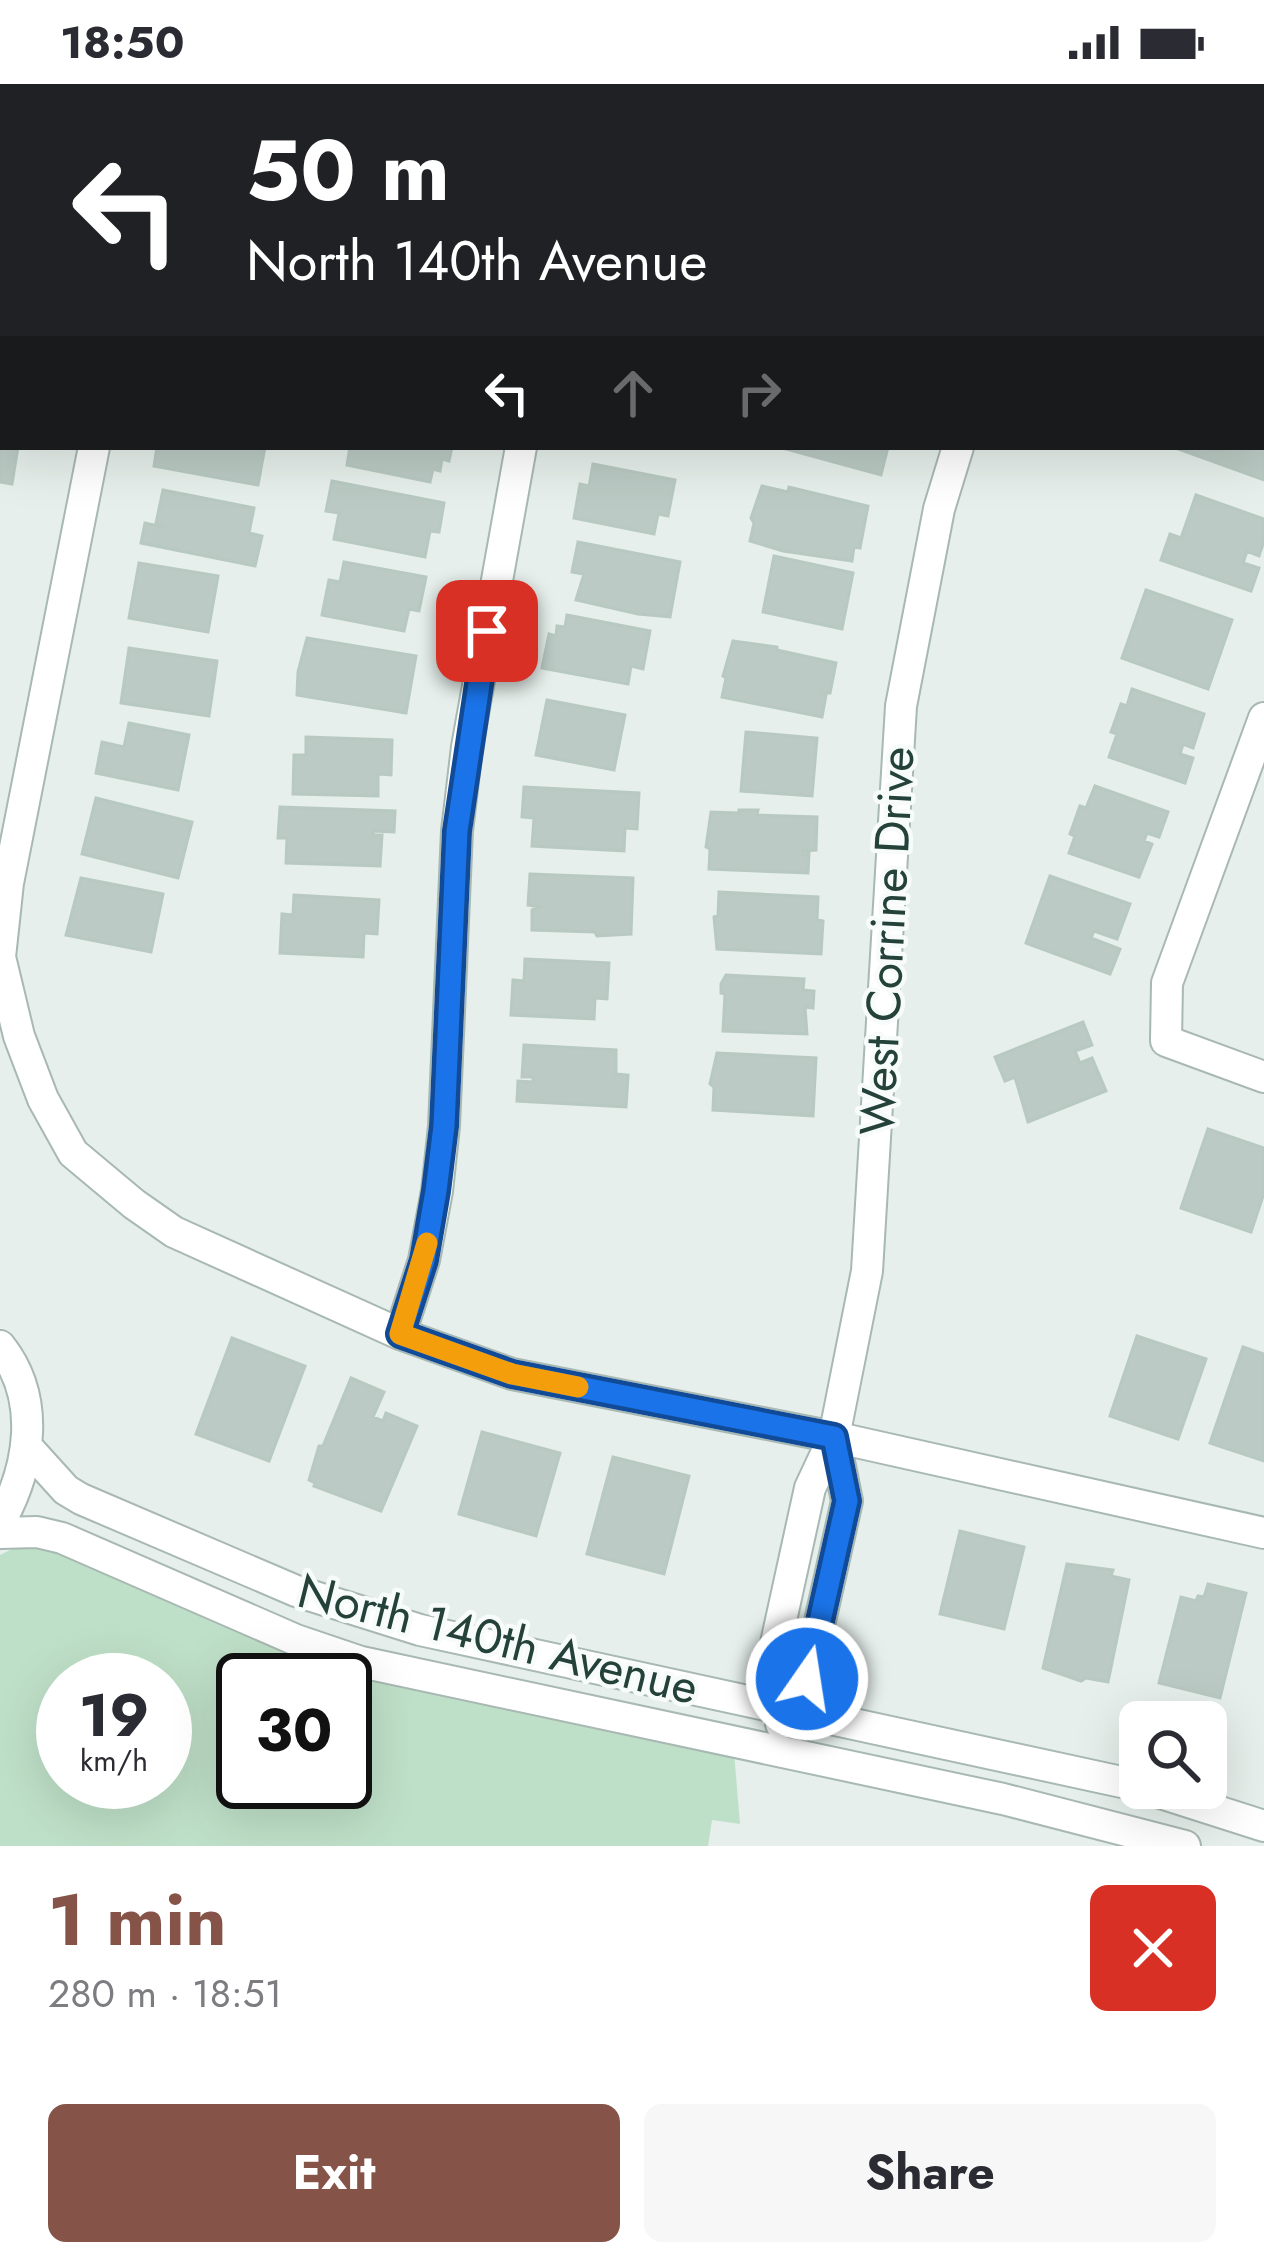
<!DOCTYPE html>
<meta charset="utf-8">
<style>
body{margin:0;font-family:Jost,sans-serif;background:#f7f7f7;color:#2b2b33;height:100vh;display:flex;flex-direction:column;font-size:45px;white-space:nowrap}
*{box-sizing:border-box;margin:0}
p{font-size:39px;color:#7c7c81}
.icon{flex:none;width:66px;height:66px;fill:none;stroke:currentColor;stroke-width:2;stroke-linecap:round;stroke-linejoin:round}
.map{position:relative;height:1762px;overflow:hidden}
.sheet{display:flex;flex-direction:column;background:#fff;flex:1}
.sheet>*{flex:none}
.guide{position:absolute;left:0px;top:0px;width:1266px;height:366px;box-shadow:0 12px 48px #0002;background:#202124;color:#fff;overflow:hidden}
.controls{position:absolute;left:1119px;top:1617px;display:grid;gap:24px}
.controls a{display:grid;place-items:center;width:108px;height:108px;border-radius:18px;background:#fff;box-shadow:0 12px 48px #0002;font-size:60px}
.speed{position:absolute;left:36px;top:1569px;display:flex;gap:24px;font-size:60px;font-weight:700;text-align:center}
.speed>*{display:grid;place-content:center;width:156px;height:156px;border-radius:50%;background:#fff;box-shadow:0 12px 48px #0002;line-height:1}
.speed small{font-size:30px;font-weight:400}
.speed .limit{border:6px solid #111;border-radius:18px;background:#fff;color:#111}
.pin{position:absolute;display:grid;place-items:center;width:102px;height:102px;color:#fff;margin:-51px;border-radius:24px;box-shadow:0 6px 18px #0006}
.me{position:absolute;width:132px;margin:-66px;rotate:13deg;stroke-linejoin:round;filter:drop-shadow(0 0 9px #0008)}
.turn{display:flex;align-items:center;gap:42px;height:252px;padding:0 48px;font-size:54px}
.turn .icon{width:156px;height:156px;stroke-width:2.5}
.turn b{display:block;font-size:84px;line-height:102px}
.lanes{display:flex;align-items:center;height:114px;padding:0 48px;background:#0003;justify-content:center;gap:60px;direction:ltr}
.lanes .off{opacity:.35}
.round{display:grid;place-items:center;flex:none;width:126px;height:126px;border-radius:18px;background:#f7f7f7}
.summary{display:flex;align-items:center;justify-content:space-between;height:204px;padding:0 48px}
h1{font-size:72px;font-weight:700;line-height:90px;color:#855347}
.button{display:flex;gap:24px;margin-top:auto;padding:24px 48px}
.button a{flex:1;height:138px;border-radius:18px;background:#855347;color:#fff;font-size:48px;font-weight:700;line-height:138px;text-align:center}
.button a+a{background:#f7f7f7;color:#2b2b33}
.status{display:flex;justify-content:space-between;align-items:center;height:84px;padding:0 60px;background:#fff;direction:ltr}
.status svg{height:33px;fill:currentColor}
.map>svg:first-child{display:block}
.green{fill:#bfe0c8;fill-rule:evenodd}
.building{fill:#bbcac4;stroke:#b8c9c2;stroke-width:3}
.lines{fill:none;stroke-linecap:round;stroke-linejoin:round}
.street-casing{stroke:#a8b8b2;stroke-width:34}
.street{stroke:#fff;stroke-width:30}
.route-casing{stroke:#114b97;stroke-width:30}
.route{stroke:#1a73e8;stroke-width:21}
.slow{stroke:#f59e0b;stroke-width:21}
.labels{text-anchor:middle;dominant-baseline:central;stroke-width:9;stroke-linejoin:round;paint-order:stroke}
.street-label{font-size:48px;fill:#24423a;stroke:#f7fbf9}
</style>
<div class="status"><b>18:50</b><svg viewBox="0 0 49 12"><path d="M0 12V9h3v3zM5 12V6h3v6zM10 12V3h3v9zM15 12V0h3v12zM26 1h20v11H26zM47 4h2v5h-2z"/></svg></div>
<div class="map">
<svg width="1264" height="1762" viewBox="0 0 1264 1762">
<rect width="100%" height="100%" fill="#e6efeb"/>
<path class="green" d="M44 1462 254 1546 734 1668 740 1740 712 1736 708 1762H0V1471L12 1465ZM63 1596H165V1698H63ZM243 1596H345V1698H243Z"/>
<path class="building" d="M1264 321V396L1173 363H1263Z
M0 338 3 363H18L12 400 0 398Z
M157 363H265L258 401 154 382Z
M350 363H452L449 377 442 375 440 387 433 385 430 398 347 381Z
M779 363H888L881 391Z
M593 380 675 396 668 432 658 430 654 450 574 434 580 400 589 402Z
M332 397 444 419 439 448 430 447 425 473 334 455 339 429 326 427Z
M762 402 788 408 789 403 868 422 860 464 854 463 852 477 783 467 750 457 754 439 751 434Z
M163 406 254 424 249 449 262 452 255 482 141 459 145 439 167 444 156 439Z
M1196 411 1264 435V457L1259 472 1247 467 1243 479 1259 484 1251 507 1161 476 1170 450 1181 454Z
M578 458 680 478 670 533 638 530 576 516 584 490 572 488Z
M774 472 853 489 842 545 763 528Z
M344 478 426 493 419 527 409 525 404 547 322 531 329 496 340 498Z
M139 479 218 492 208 548 129 534Z
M1146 506 1232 536 1208 605 1122 574Z
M567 531 650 547 643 585 631 582 628 600 542 584 549 550 556 552 557 542 565 543Z
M307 554 416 572 406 629 297 611 298 588Z
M733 557 777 563V566L836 579 830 609 821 608 826 611 822 633 722 613 726 594 723 592Z
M129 564 217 577 209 632 121 619Z
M1132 605 1204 630 1193 664 1183 660 1180 670 1193 674 1185 699 1109 673 1117 650 1111 648 1121 620 1127 622Z
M547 616 625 631 614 686 536 671Z
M129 639 189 651 178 706 96 689 102 658 124 663Z
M746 648 817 654 812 712 741 707Z
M306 653 392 656 391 691 378 690V712L293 710 294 671H306Z
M1095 702 1168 728 1159 753 1147 749 1144 757 1152 760 1139 793 1069 769 1075 752 1070 750 1080 722 1086 724Z
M524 703 639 709 637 745 625 744 624 767 532 762 534 734 522 733Z
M96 714 192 738 178 794 82 770Z
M280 723 395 727 394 748 373 747V751H382L380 782 286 779 287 754H278Z
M739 726H758L757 731 817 733 816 766 803 767 804 771 809 769 808 789 709 785 710 765 706 763 711 728 739 729Z
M530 790 633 794 631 850 597 852 595 848 532 846V826L539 823 528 821Z
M1050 792 1130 820 1117 855 1094 847 1091 854 1120 865 1110 890 1026 859Z
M81 794 163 810 151 868 66 851Z
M719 808 818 813 817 836 823 837 821 870 717 865 714 833 718 832Z
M294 811 379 816 377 850 364 849 363 873 280 869 282 830 293 831Z
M525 875 609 879 607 915 595 914 594 935 511 931 513 896 524 897Z
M726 891 804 895 803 906 814 907 813 924 805 923 807 950 723 947 725 910 721 909V900Z
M1083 938 1092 961 1075 967 1080 979 1092 974 1106 1007 1028 1038 1015 993 1005 997 995 973Z
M524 961 616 966V990L628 991 626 1023 517 1017 518 997 533 998V993H522Z
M717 969 816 974 813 1032 713 1026 714 1003 710 1000Z
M1208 1045 1264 1064V1109L1251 1148 1181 1124Z
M1137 1252 1206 1275 1178 1355 1110 1332Z
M232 1254 305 1282 269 1377 196 1350Z
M1243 1263 1264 1270V1377L1210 1359Z
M351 1294 384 1308 373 1333 383 1337 386 1329 417 1342 381 1427 314 1402 315 1399 309 1396 319 1362H323Z
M482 1348 560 1369 536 1452 459 1430Z
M613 1373 689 1392 664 1490 587 1470Z
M960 1447 1024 1463 1004 1545 940 1530Z
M1067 1480 1113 1486 1111 1492 1129 1496 1108 1598 1086 1594 1081 1597 1043 1584Z
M1208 1500 1246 1509 1220 1614 1159 1599 1181 1513 1196 1517 1198 1512 1204 1513Z"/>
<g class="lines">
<g class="street-casing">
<path id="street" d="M782 0 786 3
M170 3 171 0
M633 3 634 0
M1200 3 1203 0
M94 363 8 799 0 873 19 952 43 1015 73 1069 134 1120 174 1148 400 1250 512 1290 834 1353 1264 1449
M1264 634 1167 899 1166 957 1264 993
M400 1250 424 1176 437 1107 444 1042 457 747 467 663 521 363
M0 1262C42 1315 30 1384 0 1438
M28 1364 66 1406 81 1415 296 1507 420 1546 1140 1702
M0 1449 37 1448 62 1454 296 1556 361 1578 1003 1715 1185 1762
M784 1626 769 1591 810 1404 834 1353 867 1187 901 622 939 425 958 363
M781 1640 784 1626 807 1595 847 1417 834 1353
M1145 1704 1264 1742"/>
</g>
<use href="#street" class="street"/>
</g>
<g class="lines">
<g class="route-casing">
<path id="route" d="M487 547 457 747 444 1042 436 1107 424 1176 400 1250 512 1290 834 1353 847 1417 807 1595"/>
</g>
<use href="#route" class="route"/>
<path class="slow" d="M427 1159 400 1250 512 1290 578 1303"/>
</g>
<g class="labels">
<g class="street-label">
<text transform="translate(887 857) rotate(-87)">West Corrine Drive</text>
<text transform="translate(498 1555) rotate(14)">North 140th Avenue</text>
</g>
</g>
</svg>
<div class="controls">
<a><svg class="icon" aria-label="search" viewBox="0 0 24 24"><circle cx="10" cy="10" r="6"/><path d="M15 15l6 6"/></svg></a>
</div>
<div class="speed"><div>19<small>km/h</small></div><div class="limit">30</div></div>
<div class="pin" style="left:487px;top:547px;background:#d93025"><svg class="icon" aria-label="arrive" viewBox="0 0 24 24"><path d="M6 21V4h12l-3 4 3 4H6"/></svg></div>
<svg class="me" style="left:807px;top:1595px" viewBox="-20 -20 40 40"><circle r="17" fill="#1a73e8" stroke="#fff" stroke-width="3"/><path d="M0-11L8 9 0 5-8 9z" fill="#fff"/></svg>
<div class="guide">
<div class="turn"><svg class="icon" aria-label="left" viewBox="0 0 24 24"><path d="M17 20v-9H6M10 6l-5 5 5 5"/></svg><div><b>50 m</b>North 140th Avenue</div></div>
<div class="lanes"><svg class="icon" aria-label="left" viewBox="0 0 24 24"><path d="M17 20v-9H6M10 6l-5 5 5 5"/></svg><svg class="icon off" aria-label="ahead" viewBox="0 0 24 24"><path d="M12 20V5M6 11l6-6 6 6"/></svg><svg class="icon off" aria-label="right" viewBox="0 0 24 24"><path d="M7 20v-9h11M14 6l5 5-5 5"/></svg></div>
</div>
</div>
<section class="sheet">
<div class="summary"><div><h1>1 min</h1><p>280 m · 18:51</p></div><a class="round" style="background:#d93025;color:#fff"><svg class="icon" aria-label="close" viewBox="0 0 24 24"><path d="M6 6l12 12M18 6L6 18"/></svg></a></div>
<div class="button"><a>Exit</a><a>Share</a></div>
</section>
